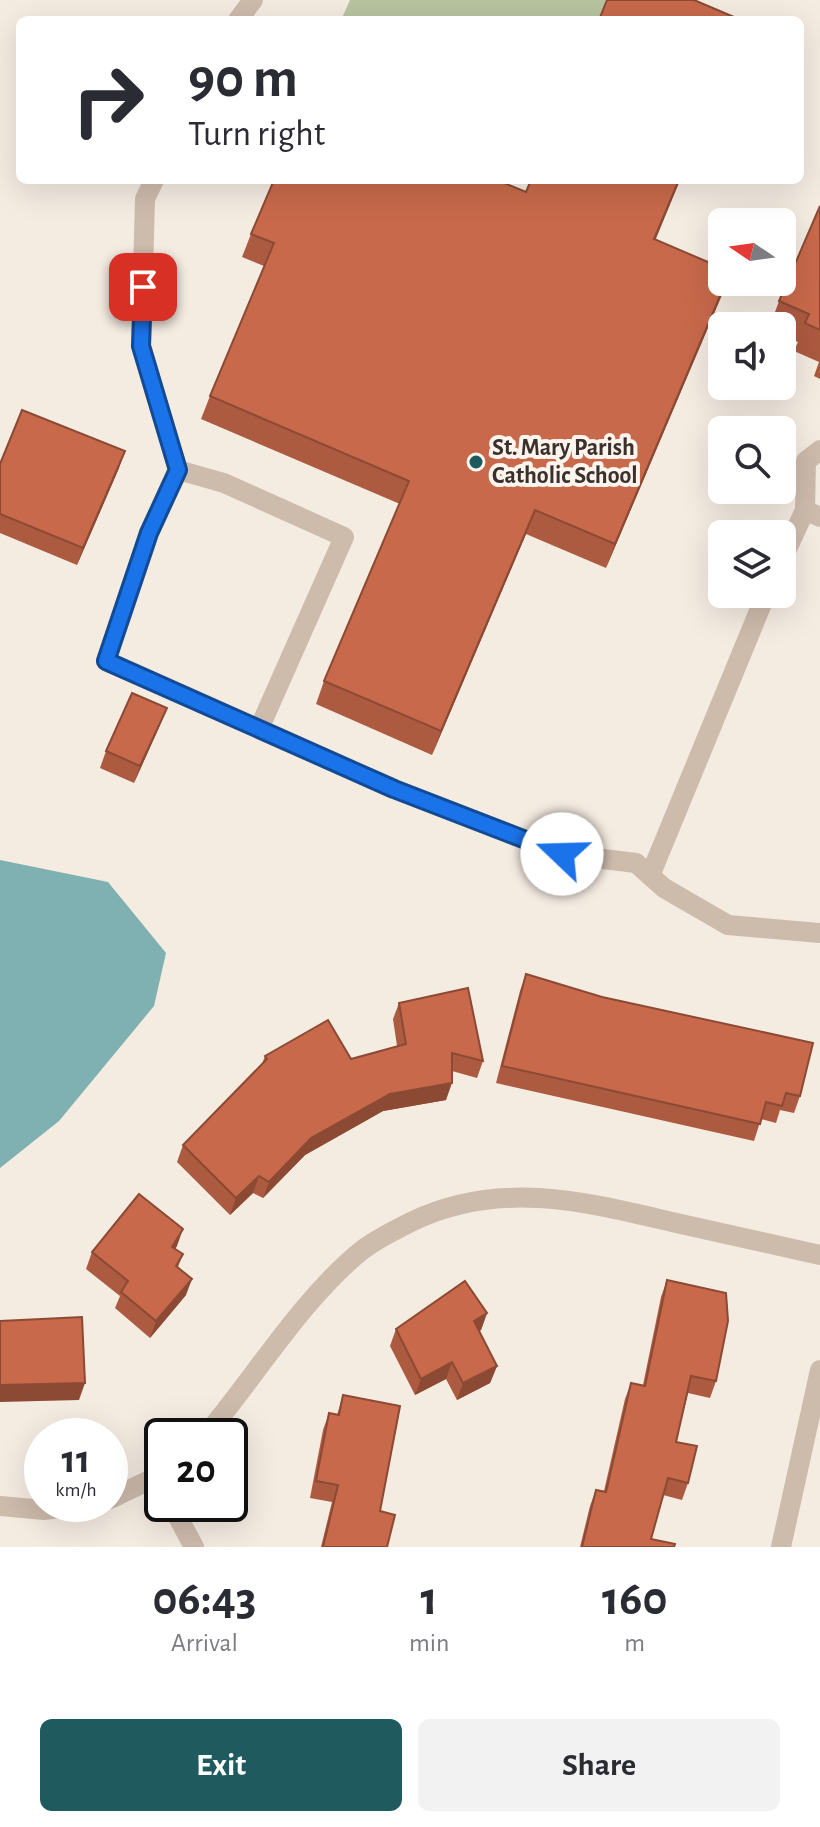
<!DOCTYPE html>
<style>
body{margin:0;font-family:"Alegreya Sans",sans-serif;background:#f2f2f3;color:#2b2b33;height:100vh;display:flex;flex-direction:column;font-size:30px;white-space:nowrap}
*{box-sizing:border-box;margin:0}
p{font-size:26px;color:#7c7c81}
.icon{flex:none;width:44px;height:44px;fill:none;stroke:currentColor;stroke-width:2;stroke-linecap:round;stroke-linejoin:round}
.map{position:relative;height:1547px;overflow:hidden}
.details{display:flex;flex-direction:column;background:#fff;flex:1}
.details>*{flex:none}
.hud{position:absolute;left:16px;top:16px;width:788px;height:168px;border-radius:12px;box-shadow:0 8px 32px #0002;background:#fff;color:#2b2b33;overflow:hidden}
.needle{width:52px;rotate:283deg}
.tools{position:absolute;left:708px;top:208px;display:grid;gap:16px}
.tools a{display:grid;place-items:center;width:88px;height:88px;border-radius:12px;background:#fff;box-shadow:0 8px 32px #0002;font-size:40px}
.speed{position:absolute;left:24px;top:1418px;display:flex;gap:16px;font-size:40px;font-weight:700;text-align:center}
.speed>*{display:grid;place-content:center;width:104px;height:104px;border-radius:50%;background:#fff;box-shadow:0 8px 32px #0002;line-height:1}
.speed small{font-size:20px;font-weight:400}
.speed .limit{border:4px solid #111;border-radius:12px;background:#fff;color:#111}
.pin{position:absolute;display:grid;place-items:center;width:68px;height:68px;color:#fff;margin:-34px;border-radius:16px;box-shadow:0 4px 12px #0006}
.me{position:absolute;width:88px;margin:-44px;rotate:291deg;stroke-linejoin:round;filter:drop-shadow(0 0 6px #0008)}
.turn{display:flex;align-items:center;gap:28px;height:168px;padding:0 40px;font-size:36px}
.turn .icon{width:104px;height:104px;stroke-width:2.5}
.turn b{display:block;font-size:56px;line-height:68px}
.eta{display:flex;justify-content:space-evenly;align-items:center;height:136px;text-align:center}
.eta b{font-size:48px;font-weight:600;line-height:56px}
.cta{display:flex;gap:16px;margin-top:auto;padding:16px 40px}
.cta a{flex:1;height:92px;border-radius:12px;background:#1f5a5e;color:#fff;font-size:32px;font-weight:600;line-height:92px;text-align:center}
.cta a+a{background:#f2f2f3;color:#2b2b33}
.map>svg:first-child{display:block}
.green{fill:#b8c4a0}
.water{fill:#7fb0b2}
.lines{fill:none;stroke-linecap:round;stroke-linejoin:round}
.minor{stroke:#cdbbac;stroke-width:20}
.wall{fill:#ac5a40}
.shaded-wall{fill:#8c4a34}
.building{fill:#c8694b;stroke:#8c4a34;stroke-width:2}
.route-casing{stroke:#114b97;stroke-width:20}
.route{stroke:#1a73e8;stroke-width:14}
.poi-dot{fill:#1f5a5e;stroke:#fbf5ee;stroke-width:3}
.labels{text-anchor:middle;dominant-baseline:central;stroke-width:8;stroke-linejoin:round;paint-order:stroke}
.poi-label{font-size:24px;font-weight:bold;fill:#3b302b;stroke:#fbf5ee;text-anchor:start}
</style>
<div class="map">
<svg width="820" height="1547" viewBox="0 0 820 1547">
<rect width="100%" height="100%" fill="#f4ebe1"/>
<path class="green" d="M350 0H609L600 20H341Z"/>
<path class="water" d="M0 860 108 882 166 953 154 1006 59 1121 0 1168Z"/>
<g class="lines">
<path class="minor" d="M238 20 253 0
M154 180 145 199 141 346 178 470
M805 510 806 461 820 450
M782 560 805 510 820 517
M259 729 344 537 224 483 178 470 149 533 106 661 394 789 562 854 636 863 664 888 728 925 820 933
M650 876 766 594
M205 1436C255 1377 301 1300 361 1251 376 1239 395 1230 413 1221 500 1180 583 1201 672 1222 722 1233 771 1244 820 1255
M110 1499 162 1474
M171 1504 194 1547
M0 1506 44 1510 93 1504
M781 1547 820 1370"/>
</g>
<path class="wall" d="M526 192 655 240 727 282 606 568 526 534 432 755 316 704 324 681 400 504 201 419 210 396 264 266 242 257 251 234Z
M820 206V379L814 376 819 362 794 351 798 342 782 335V326H770L779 301Z
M0 464 119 468 77 565 0 533Z
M160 725 134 783 100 768 106 751Z
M526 974 800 1096 794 1113 780 1110 776 1123 761 1119 754 1141 496 1083 520 991Z
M399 1003 483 1061 477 1078 452 1071 446 1100 383 1111 305 1155 263 1198 253 1193 230 1215 177 1162 183 1145 262 1064 265 1056 351 1059 397 1046 393 1019Z
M177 1246 175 1249 183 1254 178 1267 186 1295 150 1338 115 1308 120 1296 86 1269 92 1252Z
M667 1280 716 1381 710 1398 688 1393 676 1442 688 1483 682 1500 663 1495 651 1539 674 1547H580L590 1506 596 1490 604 1491 625 1399 631 1383 643 1385 661 1297Z
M487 1313 481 1330 479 1331 497 1366 490 1383 457 1400 446 1379 415 1395 390 1346 396 1329Z
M343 1395 380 1511 387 1547H321L332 1502 310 1498 323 1430 329 1413 337 1415Z"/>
<path class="shaded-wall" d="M679 180H680L646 263 654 239Z
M727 282 722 295 606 568 615 544Z
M125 451 119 468 77 565 83 548Z
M535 510 526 534 432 755 441 731Z
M167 708 160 725 134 783 140 766Z
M452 1083 446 1100 383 1111 305 1155 263 1198 269 1182 311 1138 390 1094Z
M259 1176 253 1193 230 1215 236 1198Z
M183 1229 177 1246 166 1264 172 1247Z
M192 1279 186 1295 150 1338 156 1321Z
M487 1313 481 1330 468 1338 474 1321Z
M452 1362 446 1379 415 1395 421 1379Z
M497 1366 490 1383 457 1400 463 1383Z
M85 1383 79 1400 0 1402V1385Z"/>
<path class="building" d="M607 0H694L741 20H599Z
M274 180H497L526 192 531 180H679L654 239 722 268V282H726L615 544 535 510 441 731 324 681 409 481 210 396 274 243 251 234Z
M820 206V330L805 323 809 314 779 301Z
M22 410 125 451 83 548 0 514V464Z
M132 693 167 708 140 766 106 751Z
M526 974 602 997 813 1043 800 1096 786 1093 782 1106 766 1102 760 1124 502 1066Z
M468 988 483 1061 452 1053V1083L390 1094 311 1138 269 1182 259 1176 236 1198 183 1145 267 1059 265 1056 328 1020 351 1059 406 1044 399 1003Z
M139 1194 183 1229 172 1247 183 1254 176 1266 192 1279 156 1321 121 1292 128 1281 92 1252Z
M667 1280 726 1293 728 1321 716 1381 691 1376 676 1442 697 1446 688 1483 668 1478 651 1539 675 1544 674 1547H582L596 1490 606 1492 631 1383 645 1386Z
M465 1281 487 1313 474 1321 497 1366 463 1383 452 1362 421 1379 396 1329Z
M82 1317 85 1383 0 1385V1321Z
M343 1395 400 1406 380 1511 395 1515 387 1547H323L338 1485 316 1481 329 1413 339 1415Z"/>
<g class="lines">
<g class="route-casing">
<path id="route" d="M143 287 141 346 178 470 149 533 106 661 394 789 562 854"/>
</g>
<use href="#route" class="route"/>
</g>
<circle class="poi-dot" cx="476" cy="462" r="8"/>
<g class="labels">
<g class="poi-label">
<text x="492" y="448">St. Mary Parish<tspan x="492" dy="28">Catholic School</tspan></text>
</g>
</g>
</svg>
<div class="tools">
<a><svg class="needle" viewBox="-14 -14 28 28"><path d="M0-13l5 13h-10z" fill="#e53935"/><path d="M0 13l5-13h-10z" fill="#7c7c81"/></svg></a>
<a><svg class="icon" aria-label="sound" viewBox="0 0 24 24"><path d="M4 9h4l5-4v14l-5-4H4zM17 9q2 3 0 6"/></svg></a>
<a><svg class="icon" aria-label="search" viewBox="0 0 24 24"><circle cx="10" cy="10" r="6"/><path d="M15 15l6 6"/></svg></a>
<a><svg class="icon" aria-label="layers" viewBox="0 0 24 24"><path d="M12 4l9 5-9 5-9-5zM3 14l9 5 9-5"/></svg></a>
</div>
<div class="speed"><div>11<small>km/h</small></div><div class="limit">20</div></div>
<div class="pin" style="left:143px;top:287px;background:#d93025"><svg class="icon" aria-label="arrive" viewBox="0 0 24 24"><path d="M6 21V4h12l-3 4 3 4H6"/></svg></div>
<svg class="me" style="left:562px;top:854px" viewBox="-20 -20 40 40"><circle r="19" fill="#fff"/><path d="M0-13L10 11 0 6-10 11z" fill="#1a73e8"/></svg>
<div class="hud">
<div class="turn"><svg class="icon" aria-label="right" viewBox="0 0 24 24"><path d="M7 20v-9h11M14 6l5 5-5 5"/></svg><div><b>90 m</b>Turn right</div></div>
</div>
</div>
<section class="details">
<div class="eta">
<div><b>06:43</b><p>Arrival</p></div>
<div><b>1</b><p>min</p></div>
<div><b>160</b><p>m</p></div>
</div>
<div class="cta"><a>Exit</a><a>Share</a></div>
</section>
